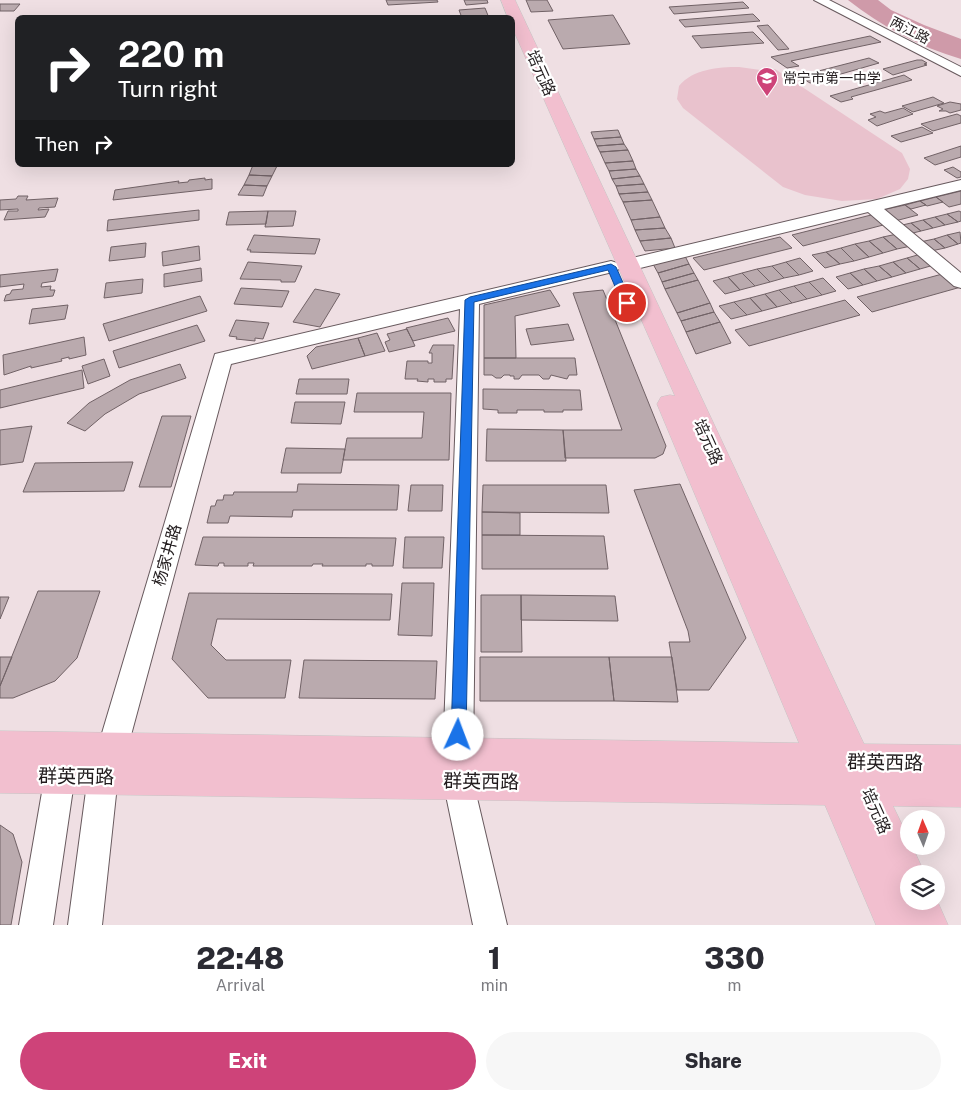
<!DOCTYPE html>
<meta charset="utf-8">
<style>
body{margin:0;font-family:"Public Sans","Noto Sans SC",sans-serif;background:#f7f7f7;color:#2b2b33;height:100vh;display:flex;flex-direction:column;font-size:19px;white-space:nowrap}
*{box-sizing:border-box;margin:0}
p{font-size:16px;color:#7c7c81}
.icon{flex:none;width:28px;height:28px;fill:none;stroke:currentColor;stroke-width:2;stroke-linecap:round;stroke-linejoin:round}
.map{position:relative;height:925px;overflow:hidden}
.drawer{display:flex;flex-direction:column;background:#fff;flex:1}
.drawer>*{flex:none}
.banner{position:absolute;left:15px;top:15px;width:500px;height:152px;border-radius:8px;box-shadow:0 5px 20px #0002;background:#202124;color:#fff;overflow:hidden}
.needle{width:32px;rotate:358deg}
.buttons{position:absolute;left:900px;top:810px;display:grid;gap:10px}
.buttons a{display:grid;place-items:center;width:45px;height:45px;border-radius:50%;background:#fff;box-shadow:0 5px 20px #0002;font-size:25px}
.pin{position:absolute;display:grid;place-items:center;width:42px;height:42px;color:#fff;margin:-21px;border:2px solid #fff;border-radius:50%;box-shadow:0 1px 5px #0007}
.me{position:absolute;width:55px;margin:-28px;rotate:2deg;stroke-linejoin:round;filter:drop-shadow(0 0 4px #0008)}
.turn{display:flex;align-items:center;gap:18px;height:105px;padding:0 20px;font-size:22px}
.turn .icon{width:65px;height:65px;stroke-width:2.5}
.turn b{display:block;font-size:35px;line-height:42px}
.then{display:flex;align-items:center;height:48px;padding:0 20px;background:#0003;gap:10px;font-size:19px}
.eta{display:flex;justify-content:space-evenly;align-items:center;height:85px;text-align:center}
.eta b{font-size:30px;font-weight:800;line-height:35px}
.primary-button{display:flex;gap:10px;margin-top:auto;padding:10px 20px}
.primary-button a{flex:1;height:58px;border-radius:30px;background:#ce4379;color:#fff;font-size:20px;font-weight:800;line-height:58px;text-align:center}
.primary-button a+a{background:#f7f7f7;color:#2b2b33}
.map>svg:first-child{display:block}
.green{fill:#e9c2cd}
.water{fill:#cf9aa9}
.building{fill:#baaaae;stroke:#716266}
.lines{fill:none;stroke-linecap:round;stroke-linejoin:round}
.minor-casing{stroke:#685a5e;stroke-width:2}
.major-casing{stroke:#c6c4c4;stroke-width:1}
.minor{fill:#fff;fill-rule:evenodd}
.major{fill:#f2bfcf;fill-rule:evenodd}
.route{fill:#1a73e8;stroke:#114b97}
.labels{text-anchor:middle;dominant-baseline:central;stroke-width:4.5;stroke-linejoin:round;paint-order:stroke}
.far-street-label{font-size:14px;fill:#221c1e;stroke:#fff}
.far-poi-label{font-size:14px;fill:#221c1e;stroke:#fff;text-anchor:start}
.street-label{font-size:16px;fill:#221c1e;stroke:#fff}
.near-street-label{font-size:19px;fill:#221c1e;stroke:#fff}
</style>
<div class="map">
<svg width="961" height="925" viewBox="0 0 961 925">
<rect width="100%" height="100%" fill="#efdfe3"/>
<path class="green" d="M739 67 767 71 775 69 902 153 910 169 908 179 900 189 877 199 842 201 805 195 783 187 683 108 677 99 679 86C693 69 718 67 739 67Z"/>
<path class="water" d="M848 0H878L891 10 924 25 961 39V59C920 47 881 26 848 0Z"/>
<path class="building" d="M386 0H437L438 2 388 5Z
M464 0H487L488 3 466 5Z
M526 0H547L553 11 531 12Z
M743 2 749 8 674 14 669 7Z
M0 4H20L14 11H0Z
M485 8 489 18H462L459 10Z
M753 14 760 21 685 27 679 20Z
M613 15 630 44 563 49 548 20Z
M768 25 789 49 778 50 757 26Z
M753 32 764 43 701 48 692 36Z
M870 36 881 42 791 61 799 66 787 68 771 57Z
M869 58 879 63 810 83 799 76Z
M917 60H922L927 63 924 64 927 65 893 75 883 69Z
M904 75 912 80 851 97 853 99 841 102 830 96Z
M933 97 944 103 913 112 902 106Z
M950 102 961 104V110L950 113 946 111H939L943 109 937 106Z
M903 108 913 114 877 126 868 120 876 117 870 114 880 111 885 113Z
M957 114 961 116V123L933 131 921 124Z
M922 127 933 133 901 142 891 136Z
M618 130 621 137 594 139 591 132Z
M621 137 624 144 597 146 594 139Z
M624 144 628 150 600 152 597 146Z
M961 146V157L935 165 924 158Z
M628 150 633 161 605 163 600 152Z
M633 161 636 169 609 171 605 163Z
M253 165 277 166 272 176 249 175Z
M953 167 961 172V177L957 178 944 170Z
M636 169 640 176 612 179 609 171Z
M249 175 272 176 267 186 244 185Z
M640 176 644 184 616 186 612 179Z
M205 178V180L212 179V189L113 200 115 190 179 181 178 183 188 182 189 180Z
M644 184 648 192 619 194 616 186Z
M244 185 267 186 263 196 238 195Z
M961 191V204L949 207 936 197Z
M648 192 652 200 623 202 619 194Z
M18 196H28L26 200 58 198 55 207 39 208 38 210 49 209 45 217 4 220 8 211H18V209L0 210V200L16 199Z
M936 197 943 202 927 206 920 201Z
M652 200 660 217 631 220 623 202Z
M920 201 926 205 911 209 905 205Z
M905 205 918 215 895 221 882 210Z
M199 210V220L107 231 108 220Z
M268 211H296L293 226 265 227Z
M268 211 266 224 226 225 229 212Z
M959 211 961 212V221L958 222 947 214Z
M875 214 887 224 803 246 792 235Z
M947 214 958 222 945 225 935 217Z
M660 217 665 228 635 230 631 220Z
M935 217 945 225 933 228 923 220Z
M923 220 933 228 921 231 911 223Z
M911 223 921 231 909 234 898 226Z
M665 228 671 238 640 241 635 230Z
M960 232 961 243 958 244 947 235Z
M897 234 911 246 897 249 883 237Z
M254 235 320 239 315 254 250 252 251 250H247Z
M947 235 958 244 945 248 934 239Z
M780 237 792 248 704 270 693 258Z
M883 237 897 249 883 253 869 241Z
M671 238 675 248 645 251 640 241Z
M934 239 945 248 931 251 920 242Z
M869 241 883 253 869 257 855 244Z
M146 243 145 257 109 261 111 247Z
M855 244 869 257 854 261 841 248Z
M199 246 200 260 163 266 162 252Z
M841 248 854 261 840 264 826 252Z
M826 252 840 264 825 268 812 255Z
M921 254 934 265 920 269 907 258Z
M685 256 689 264 658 273 653 264Z
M800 258 813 271 799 275 786 262Z
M907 258 920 269 906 273 893 262Z
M248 262 302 266 295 282H281V280L240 279Z
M786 262 799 275 784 278 772 266Z
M893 262 906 273 892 277 879 266Z
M689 264 694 273 662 282 658 273Z
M772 266 784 278 770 282 757 269Z
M879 266 892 277 877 281 864 269Z
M201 268 202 281 164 287V274Z
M58 269 55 281 42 283 41 287 51 286 50 290H55L53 296 4 301 6 295 10 294 12 290 23 289 24 284 0 287V275Z
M757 269 770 282 755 286 742 273Z
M864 269 877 281 863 285 850 273Z
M694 273 698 280 665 289 662 282Z
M742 273 755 286 740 290 728 277Z
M850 273 863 285 848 289 836 277Z
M946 273 961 287 872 312 857 297Z
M728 277 740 290 725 294 713 281Z
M823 278 836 291 822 295 809 282Z
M143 279 142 293 104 298 106 283Z
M698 280 710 303 677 313 665 289Z
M809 282 822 295 807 299 794 286Z
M794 286 807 299 792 303 779 290Z
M241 288 289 291 282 307 234 304Z
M315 289 340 294 320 327 293 322Z
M550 290 560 306 515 316 516 358H484V305Z
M603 290 666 446 663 454 655 458H565L563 430H622L573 293Z
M779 290 792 303 777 307 765 294Z
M765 294 777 307 762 311 750 298Z
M200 296 207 311 109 341 103 324Z
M750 298 762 311 747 315 734 302Z
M845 300 860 315 749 346 735 330Z
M734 302 747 315 731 319 719 306Z
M710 303 714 312 681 321 677 313Z
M68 305 65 319 29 324 32 309Z
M714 312 720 322 686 332 681 321Z
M448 318 455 331 413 341 406 328Z
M236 320 269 323 263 339 255 338V341L236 339 237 337 229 336Z
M720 322 731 343 696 354 686 332Z
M568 324 574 340 531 345 526 329Z
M197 325 205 341 119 368 113 351Z
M407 329 415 346 389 352 385 342 390 340 387 334Z
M377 333 385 351 365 356 358 338Z
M84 337 86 355 69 359V357L61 359 62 361 31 368V366L4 375 3 355Z
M358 338 365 356 312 369 307 356 316 347Z
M433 345H454L452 379H446V382H434V379H428V382L417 381 418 379H405L407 361H428V363H432V353H429Z
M484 358H575L577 375H569L567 379 551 375 549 379H543L539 375H522L519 379H514V376H510V375H504L501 378H496L492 375H484Z
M104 359 110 376 88 384 82 366Z
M180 364 186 378 139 394 105 414 85 431 67 423 89 403 130 380Z
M82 370 84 388 0 408V390Z
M299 379H349L347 394H296Z
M483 389 580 390 582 410H563V412H544V410H517V413H498V410L483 409Z
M357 393H451L449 460H343L347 438H422L424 412H354Z
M295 402H345L341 424 291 423Z
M162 416H191L171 487H139Z
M32 426 23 462 0 465V430Z
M487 429 563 430 566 461H486Z
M286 448 345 449 341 473H281Z
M133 462 124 491 23 492 35 463Z
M298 484 399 485 397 510H293L292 517 230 516 228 523H207L211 506H215L217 500H223L224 495H233L234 492H297Z
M680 484 746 638 709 690H677L669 642H690L688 631 634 490Z
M411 485H443L442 511H408Z
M483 485H606L609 513 482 512Z
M482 512 520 513V535H482Z
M482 535 604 536 608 569H482Z
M203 537 396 538 393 566H372V564H366V566H322L323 564H313L312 566H253L254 563H248V566H224V563H219L218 566 195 565Z
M405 537H444L442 568H403Z
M402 583H434L432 636 398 635Z
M38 591H100L77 658 55 681 13 698H0V686Z
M189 593 392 594 390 620 217 619 211 645 226 660H291L285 698H208L172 659Z
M481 595H521L522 652H481Z
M521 595 615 596 618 621 521 620Z
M0 597H9L0 619Z
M0 657H12L0 686Z
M480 657H609L614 701H480Z
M609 657H672L678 702 614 701Z
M304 660 437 661 435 699 299 698Z
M0 825 13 834 22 862 11 925H0Z"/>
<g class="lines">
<g class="minor-casing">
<path id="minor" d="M814 0H829L961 67V76Z
M961 180V190L884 209 961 273V288L954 286 868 212 628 271 622 269 619 265 622 261 628 259Z
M611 261 617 263 620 267 617 271 479 304 473 755 468 765 462 768 469 770 473 781 507 925H473L443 781 447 770 454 768 448 765 443 755 460 309 231 364 127 750 122 760 112 764 102 760 97 750 215 354Z
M60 760 70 765 75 775 53 925H19L45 775 50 765Z
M103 761 113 766 118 776 102 925H68L88 776 93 766Z"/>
</g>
<g class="major-casing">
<path id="major" d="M501 0H515L864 744 961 745V807L893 806 909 839V846H912L925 874H909V901H936V898L948 925H876L825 805 0 793V731L799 743 657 404 661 397 670 395 675 396 512 27V18H508Z"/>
</g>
<use href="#minor" class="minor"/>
<use href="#major" class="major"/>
</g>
<path class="route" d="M611 264 616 267 632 303 630 306H623L622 303 608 270 474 302 466 735 464 740 458 742 453 740 451 735 465 300 470 297Z"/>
<defs>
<g id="school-pin" transform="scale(1.125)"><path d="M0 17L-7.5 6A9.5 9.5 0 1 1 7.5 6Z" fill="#ce4379" stroke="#fff"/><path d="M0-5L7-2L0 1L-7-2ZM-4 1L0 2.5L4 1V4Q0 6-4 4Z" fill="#fff"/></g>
</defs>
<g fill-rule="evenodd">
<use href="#school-pin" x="767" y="78"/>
</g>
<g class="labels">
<g class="far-street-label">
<text transform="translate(910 30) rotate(27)">两江路</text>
</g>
<g class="far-poi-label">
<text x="783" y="78">常宁市第一中学</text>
</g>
<g class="street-label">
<text transform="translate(541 73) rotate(66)">培元路</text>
<text transform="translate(708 442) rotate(66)">培元路</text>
<text transform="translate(167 555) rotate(-74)">杨家井路</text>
<text transform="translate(876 811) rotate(66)">培元路</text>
</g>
<g class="near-street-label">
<text transform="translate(885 762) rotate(1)">群英西路</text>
<text transform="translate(76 776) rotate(1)">群英西路</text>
<text transform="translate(481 781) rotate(1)">群英西路</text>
</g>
</g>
</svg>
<div class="buttons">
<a><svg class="needle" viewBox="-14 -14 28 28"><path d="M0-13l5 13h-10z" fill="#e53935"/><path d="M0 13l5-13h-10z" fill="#7c7c81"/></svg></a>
<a><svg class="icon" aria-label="layers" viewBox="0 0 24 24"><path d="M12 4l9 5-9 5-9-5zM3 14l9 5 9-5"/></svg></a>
</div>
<div class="pin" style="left:627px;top:303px;background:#d93025"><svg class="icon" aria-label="arrive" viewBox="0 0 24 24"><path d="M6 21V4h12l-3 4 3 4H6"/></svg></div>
<svg class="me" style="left:458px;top:735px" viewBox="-20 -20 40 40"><circle r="19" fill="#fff"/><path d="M0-13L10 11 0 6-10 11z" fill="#1a73e8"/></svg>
<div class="banner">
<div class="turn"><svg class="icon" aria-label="right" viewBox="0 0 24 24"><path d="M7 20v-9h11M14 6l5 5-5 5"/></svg><div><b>220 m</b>Turn right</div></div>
<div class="then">Then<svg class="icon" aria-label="right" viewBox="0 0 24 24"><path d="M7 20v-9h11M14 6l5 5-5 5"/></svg></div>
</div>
</div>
<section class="drawer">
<div class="eta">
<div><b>22:48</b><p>Arrival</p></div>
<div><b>1</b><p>min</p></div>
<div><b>330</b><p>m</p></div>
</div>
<div class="primary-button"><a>Exit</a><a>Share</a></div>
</section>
